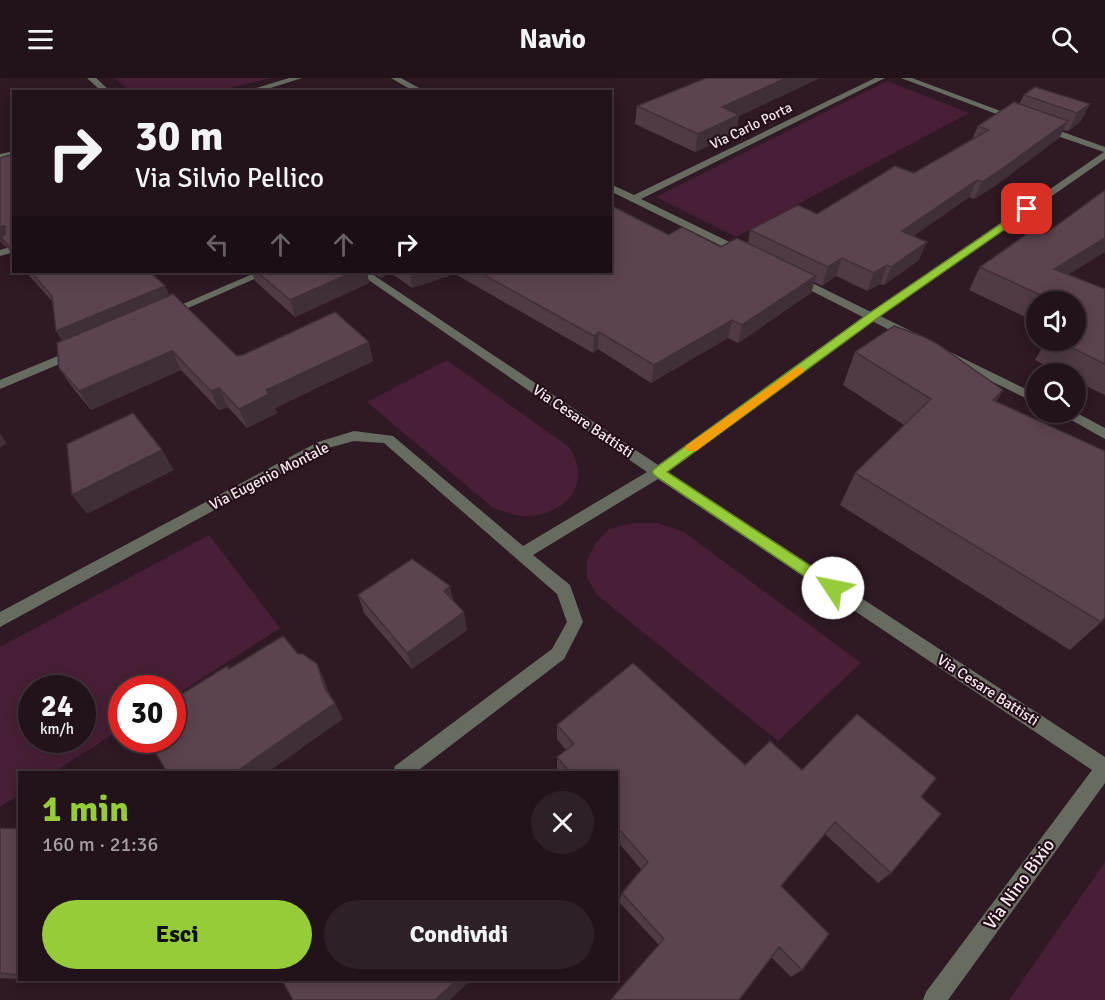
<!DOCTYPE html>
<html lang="it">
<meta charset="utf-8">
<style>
body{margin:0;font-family:Signika,sans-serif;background:#2e2028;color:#f1f3f6;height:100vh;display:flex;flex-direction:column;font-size:22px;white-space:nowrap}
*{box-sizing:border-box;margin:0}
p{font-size:20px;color:#a29ea3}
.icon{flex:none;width:33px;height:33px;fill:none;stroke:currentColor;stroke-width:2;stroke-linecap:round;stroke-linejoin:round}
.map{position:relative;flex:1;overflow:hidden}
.drawer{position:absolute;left:18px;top:693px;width:600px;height:210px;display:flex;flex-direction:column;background:#22131b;border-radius:0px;box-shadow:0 3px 15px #0003,0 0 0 2px #3f323a}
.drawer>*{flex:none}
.guide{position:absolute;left:12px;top:12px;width:600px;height:183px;border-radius:0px;box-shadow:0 3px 15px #0003,0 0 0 2px #3f323a;background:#22131b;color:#f1f3f6;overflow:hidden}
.controls{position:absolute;left:1026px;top:213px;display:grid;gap:12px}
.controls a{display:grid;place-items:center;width:60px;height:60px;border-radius:50%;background:#22131b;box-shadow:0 3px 15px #0003,0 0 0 2px #3f323a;font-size:30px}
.speed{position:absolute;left:18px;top:597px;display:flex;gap:12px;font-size:30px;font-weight:700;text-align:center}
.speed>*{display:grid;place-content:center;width:78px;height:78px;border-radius:50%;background:#22131b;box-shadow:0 3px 15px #0003,0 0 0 2px #3f323a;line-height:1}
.speed small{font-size:15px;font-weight:400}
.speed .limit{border:9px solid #d22;background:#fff;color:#111}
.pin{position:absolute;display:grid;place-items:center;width:51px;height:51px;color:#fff;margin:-26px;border-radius:12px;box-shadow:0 3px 9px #0006}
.me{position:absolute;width:66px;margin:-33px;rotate:304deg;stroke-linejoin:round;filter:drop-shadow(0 0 4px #0008)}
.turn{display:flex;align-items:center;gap:21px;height:126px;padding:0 24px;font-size:27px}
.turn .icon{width:78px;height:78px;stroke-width:2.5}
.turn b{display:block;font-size:42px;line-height:51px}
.lanes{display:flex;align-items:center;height:57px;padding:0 24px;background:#0003;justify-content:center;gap:30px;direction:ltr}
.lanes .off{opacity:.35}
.round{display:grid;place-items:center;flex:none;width:63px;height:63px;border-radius:32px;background:#2e2028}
.headline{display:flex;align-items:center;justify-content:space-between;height:102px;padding:0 24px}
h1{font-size:36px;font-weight:700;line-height:45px;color:#96cc39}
.button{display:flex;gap:12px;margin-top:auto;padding:12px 24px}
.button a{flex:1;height:69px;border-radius:36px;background:#96cc39;color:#111;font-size:24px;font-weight:700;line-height:69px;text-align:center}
.button a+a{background:#2e2028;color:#f1f3f6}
header{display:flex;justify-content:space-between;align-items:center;height:78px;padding:0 24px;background:#22131b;font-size:27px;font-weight:700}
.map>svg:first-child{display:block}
.green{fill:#481f36;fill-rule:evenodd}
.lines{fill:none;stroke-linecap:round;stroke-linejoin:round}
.minor{fill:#676c61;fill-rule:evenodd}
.wall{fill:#4f3a45}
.shaded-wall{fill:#402f38}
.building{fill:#5c4350;stroke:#402f38;stroke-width:1.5}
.route{fill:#96cc39;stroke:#628525;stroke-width:1.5}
.slow{fill:#f59e0b}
.labels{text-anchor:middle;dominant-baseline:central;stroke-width:4.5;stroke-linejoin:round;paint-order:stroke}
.far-street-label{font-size:14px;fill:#f9eaf1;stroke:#240f1b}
.street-label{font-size:15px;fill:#f9eaf1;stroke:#240f1b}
.near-street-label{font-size:18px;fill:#f9eaf1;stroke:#240f1b}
</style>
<header><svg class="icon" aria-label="menu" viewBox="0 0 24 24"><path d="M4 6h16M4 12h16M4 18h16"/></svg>Navio<svg class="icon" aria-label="search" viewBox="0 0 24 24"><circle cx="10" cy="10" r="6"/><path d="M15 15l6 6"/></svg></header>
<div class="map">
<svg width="1105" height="922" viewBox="0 0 1105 922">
<rect width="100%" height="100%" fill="#2e1924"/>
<path class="green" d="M114 0H271L217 13 131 14Z
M887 3 969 35 736 159 656 119Z
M447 282 569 369C592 405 568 436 528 438 515 439 503 433 492 429L367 324Z
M634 445H658L684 454 861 585 778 663 597 517 587 500V482L596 465 609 451Z
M209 457 280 550 173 619 172 610H122L121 651 54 694H20L19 717 0 729V569ZM82 610V662H32V610Z
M1105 784V922H1009Z"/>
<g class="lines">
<path class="minor" d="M87 0H96L111 14H102Z
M289 0H302L258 14H243Z
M391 0H401L426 14H415Z
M875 0H885L641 121 746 172V176H738L610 113V106L634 117Z
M901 0H912L1022 41 1015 43Z
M1040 48H1046L1105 69V81L880 238 913 254V260H905L872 243 668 394 1105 679V705L948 922H923L926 914 1092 692 658 401 533 477 570 507 583 544 564 581 416 694H393L395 688 552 571 567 544 557 516 384 365 354 363 328 370 0 549V534L318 364 354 353 393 358 523 468 647 394 357 194H369L658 387 863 239 792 203V199H800L871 234 1104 74 1040 52Z
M14 73V79L0 82V76Z
M14 168V174L0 178V172Z
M257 194H270L172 237 168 238 162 235Z
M77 270 83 274 81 277 0 311V302Z
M946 272 1036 316V325L942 279V273Z
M1057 334H1075L1105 350V361Z"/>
</g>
<path class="wall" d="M706 0H820L739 38 736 55 695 74 635 46 637 28Z
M1024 17 1090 26 1080 44 1068 53 1063 52 1059 60 995 108 974 121 969 119 914 158 919 182 884 207 880 206 867 213 836 198 822 208 814 204 811 215 738 265 728 260 651 305 598 271 593 275 455 196 412 210 391 195 381 200 372 194H610L669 157 721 169 748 165 750 152 817 136 914 95 972 61 978 48 1019 26Z
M14 76V179L6 168H4L0 163V80Z
M1045 156 1105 174 1068 196 1105 211V317L1076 303V296H1061L1035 282 1047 262H1076V224H1036V244L969 212 980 189Z
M26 194H150L170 217 237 278 373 283 275 330 277 335 247 350 228 329 219 332 181 292 91 332 72 309 59 290 62 263 53 224Z
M244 194H367L369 205 295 239 255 203 252 194 247 196Z
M855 274 1003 312 996 324 1101 544 1070 572 840 427 855 395 904 347 843 307Z
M358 517 453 523 467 552 412 591 364 535Z
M557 647 745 687 802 692 921 719 891 795 878 805 825 756 781 808 802 892 791 899 771 879 739 922H611L613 919 659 867 619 824 622 815 642 792 616 762V694H559L557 692V679L566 672 557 661Z
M0 750 20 751V901L0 900Z
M20 902H47V903Z"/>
<path class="shaded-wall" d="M786 0H820L739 38 736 55 695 74 698 56 722 29Z
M1090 26 1080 44 1068 53 1077 35Z
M1068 43 1059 60 995 108 974 121 982 104Z
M977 102 969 119 895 171 902 153Z
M5 148 8 168 1 159 6 168H4L0 161V149Z
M1105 160V174L1040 214 1054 191Z
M927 164 919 182 884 207 891 189Z
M842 180 836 198 822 208 828 189Z
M887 187 880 206 867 213 874 195Z
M353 194H367L369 205 295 239 290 222Z
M380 194H391V195L381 200Z
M410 194H454L455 196 412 210Z
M816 198 811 215 738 265 742 247Z
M165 208 174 226 67 271 56 253Z
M732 242 728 260 651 305 654 287Z
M599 254 598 271 593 275 594 258Z
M369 264 373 283 275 330 277 335 247 350 239 331 266 312Z
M172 273 181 292 91 332 79 313Z
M219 310 228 329 219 332 211 313Z
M1003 312 983 345 993 322Z
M0 355 7 366 0 369Z
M162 372 174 392 87 436 72 417Z
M450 508 454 526 444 513Z
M464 534 467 552 412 591 407 575Z
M317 586 325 603 333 627 335 625 343 641 268 694H236L325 611Z
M457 902H471L450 922H435Z"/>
<path class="building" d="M706 0H786L722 29 739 37 698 56 637 28Z
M1035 9 1090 26 1077 35 1024 17Z
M1014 24 1068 43 1003 90 982 104 977 102 902 153 927 164 891 189 887 187 874 195 842 180 828 189 750 152 798 127 817 136 895 88 914 95 989 52 978 48Z
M14 76V174L1 159 5 156V148L0 149V80Z
M1105 112V160L1054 191 1105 211V286L1056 262H1076V235L1078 233 1076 232V224H1056L980 189 1034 151 1045 156Z
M610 127 669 157 682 149 721 169 737 160 816 198 742 247 732 242 654 287 599 254 594 258 479 194H610Z
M31 194H150L165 208 56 253 52 218Z
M257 194H353L290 222Z
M173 216 237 278 243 277 335 234 369 264 266 312 269 316 239 331 219 310 211 313 172 273 79 313 59 290 57 265Z
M894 248 922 258 936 265 1003 312 993 322 1105 373V539L1101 544 855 395 931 321 855 274Z
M133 335 162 372 72 417 67 366Z
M412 481 450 508 444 513 464 534 407 575 358 517Z
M283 558 298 576H303L317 586 325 611 335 625 236 694H167L148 662H172V622L227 588 229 591Z
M633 585 745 687 770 663 802 692 857 636 936 700 921 719 941 736 891 795 835 744 781 808 829 856 802 892 779 869 739 922H615L613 919 664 861 622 815 648 784 616 748V694H570L557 679 574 666 557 647Z
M0 750 20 751V897L0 895Z
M282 902H457L435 922H293Z"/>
<path class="route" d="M1027 128 1032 131 1031 133 876 241 667 394 838 506 840 510 838 514H828L654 397 652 394 654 391 868 236Z"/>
<path class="slow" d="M799 288 804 292 803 294 696 373H687L685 370 687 367Z"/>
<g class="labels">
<g class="far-street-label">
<text transform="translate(751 48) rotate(-26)">Via Carlo Porta</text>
</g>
<g class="street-label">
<text transform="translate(583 343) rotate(34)">Via Cesare Battisti</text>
<text transform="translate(269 398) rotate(-27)">Via Eugenio Montale</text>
<text transform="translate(988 612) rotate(33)">Via Cesare Battisti</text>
</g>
<g class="near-street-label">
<text transform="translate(1019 806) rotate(-54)">Via Nino Bixio</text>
</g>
</g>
</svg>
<div class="controls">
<a><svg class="icon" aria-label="sound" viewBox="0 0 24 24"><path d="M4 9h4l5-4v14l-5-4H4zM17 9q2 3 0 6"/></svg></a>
<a><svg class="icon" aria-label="search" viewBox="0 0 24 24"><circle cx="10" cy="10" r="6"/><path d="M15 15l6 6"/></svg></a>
</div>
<div class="speed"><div>24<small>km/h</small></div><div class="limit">30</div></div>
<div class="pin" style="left:1027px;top:131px;background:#d93025"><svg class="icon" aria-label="arrive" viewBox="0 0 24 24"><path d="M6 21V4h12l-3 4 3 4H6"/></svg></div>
<svg class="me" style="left:833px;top:510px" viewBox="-20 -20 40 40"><circle r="19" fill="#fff"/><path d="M0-13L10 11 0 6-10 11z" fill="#96cc39"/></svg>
<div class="guide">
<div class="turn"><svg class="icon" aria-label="right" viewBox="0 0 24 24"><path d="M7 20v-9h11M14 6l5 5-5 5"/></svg><div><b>30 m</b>Via Silvio Pellico</div></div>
<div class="lanes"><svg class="icon off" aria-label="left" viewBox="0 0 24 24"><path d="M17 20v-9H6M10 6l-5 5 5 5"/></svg><svg class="icon off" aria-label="ahead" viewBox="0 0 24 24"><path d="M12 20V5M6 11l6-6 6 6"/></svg><svg class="icon off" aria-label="ahead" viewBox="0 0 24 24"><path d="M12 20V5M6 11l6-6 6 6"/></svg><svg class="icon" aria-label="right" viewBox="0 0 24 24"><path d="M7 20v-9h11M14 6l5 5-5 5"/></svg></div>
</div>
<section class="drawer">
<div class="headline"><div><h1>1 min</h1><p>160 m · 21:36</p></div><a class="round"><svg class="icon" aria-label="close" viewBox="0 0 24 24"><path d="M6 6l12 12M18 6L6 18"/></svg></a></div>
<div class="button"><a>Esci</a><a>Condividi</a></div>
</section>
</div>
